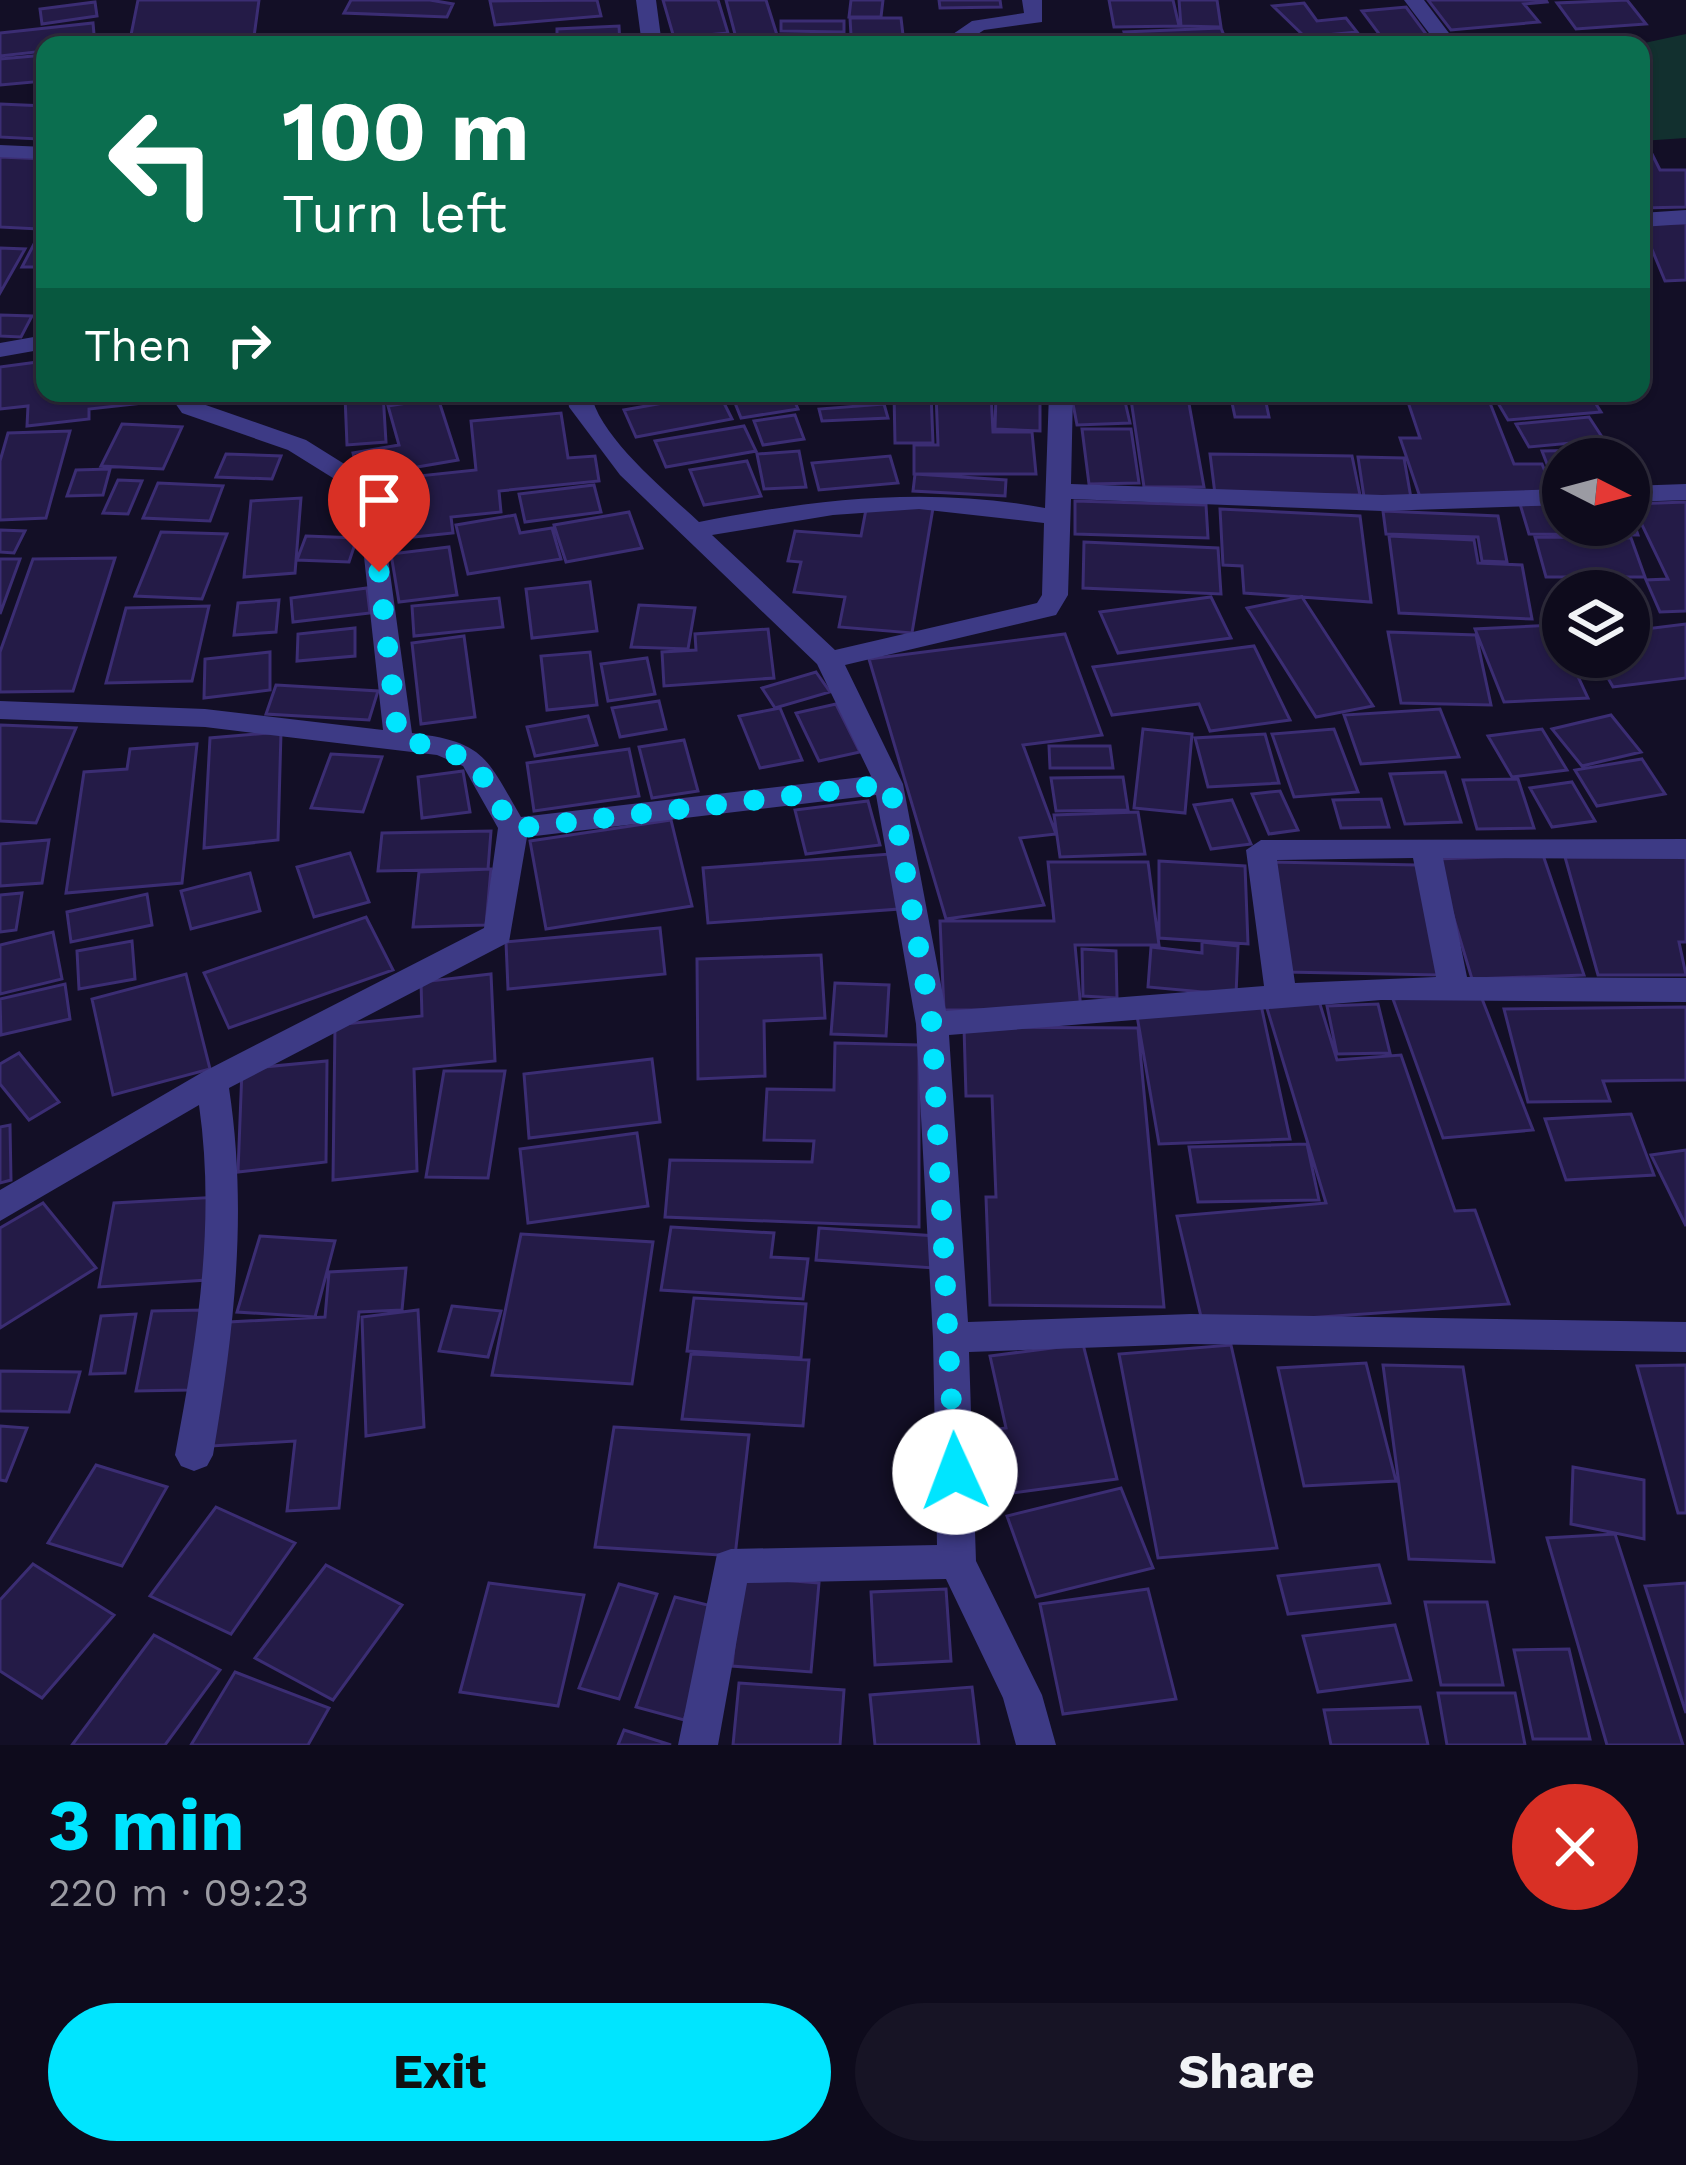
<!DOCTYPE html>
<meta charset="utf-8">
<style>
body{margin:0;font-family:"Work Sans",sans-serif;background:#171425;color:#f1f3f6;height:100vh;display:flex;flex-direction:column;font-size:45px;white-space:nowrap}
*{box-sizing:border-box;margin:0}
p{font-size:39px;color:#9b9ba3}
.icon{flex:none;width:66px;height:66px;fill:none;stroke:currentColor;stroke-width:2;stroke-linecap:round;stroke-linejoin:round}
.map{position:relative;height:1745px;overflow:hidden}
.drawer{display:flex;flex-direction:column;background:#0e0b1c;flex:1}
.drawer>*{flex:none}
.hud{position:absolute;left:36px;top:36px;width:1614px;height:366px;border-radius:24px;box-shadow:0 3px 9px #0004,0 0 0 3px #2e2b3b;background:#0b6e4f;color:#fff;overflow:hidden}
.needle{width:78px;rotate:96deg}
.controls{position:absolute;left:1542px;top:438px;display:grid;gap:24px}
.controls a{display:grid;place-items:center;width:108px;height:108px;border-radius:50%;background:#0e0b1c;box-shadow:0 3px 9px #0004,0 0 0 3px #2e2b3b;font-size:60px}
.pin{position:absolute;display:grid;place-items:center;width:102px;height:102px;color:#fff;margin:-123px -51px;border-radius:50% 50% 50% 0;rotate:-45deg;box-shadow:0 0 12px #0007}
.pin .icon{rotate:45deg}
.me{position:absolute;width:132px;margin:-66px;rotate:358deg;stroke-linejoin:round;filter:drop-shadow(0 0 9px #0008)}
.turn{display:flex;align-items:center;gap:42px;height:252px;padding:0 48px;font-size:54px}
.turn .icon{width:156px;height:156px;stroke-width:2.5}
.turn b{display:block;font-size:84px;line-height:102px}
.then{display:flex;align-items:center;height:114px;padding:0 48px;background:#0003;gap:24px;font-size:45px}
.round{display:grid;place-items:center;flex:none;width:126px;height:126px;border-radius:63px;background:#171425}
.summary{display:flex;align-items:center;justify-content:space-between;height:204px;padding:0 48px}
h1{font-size:72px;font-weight:700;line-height:90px;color:#00e5ff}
.action{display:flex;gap:24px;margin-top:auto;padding:24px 48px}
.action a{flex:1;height:138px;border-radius:72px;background:#00e5ff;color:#111;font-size:48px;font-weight:700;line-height:138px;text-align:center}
.action a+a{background:#171425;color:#f1f3f6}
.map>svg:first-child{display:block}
.green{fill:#12302f}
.building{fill:#241b47;stroke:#3b2d73;stroke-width:3}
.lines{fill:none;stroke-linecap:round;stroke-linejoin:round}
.street{fill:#3d3a85;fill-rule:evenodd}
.route{stroke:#00e5ff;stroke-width:21;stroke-dasharray:0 37.8}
</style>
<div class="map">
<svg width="1686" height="1745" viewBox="0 0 1686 1745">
<rect width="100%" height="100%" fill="#130f26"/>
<path class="green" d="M1686 34V138L1641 141V45H1635Z"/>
<path class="building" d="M138 0H259L253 44 129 45Z
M351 0H430L453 4 447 17 344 13Z
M597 0 601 16 495 25 490 1Z
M663 0H718L728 33 674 38Z
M726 0H766L777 35 736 38Z
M851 0H883L881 17H849Z
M939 0H1000L1001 7 940 8Z
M1109 0H1173L1179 26 1114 27Z
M1179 0H1217L1221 27 1181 26Z
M1428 0H1546L1547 2 1524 4 1539 22 1451 30Z
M1627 0 1646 24 1576 29 1557 3Z
M95 2 97 16 42 24 40 9Z
M1304 3 1317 21 1346 18 1357 32 1305 37 1273 6Z
M1406 7 1429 38 1385 42 1362 11Z
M850 18H901L903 35H851Z
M781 21H844V32L781 31Z
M93 23 95 45H45V51L0 56V33Z
M619 26 620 45H557V29Z
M1221 28 1225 38 1203 39 1205 45H1128L1124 32Z
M45 55V81L0 85V59Z
M0 104 45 106V145H36L40 139 0 137Z
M1652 154 1660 170H1686V207L1641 208V155Z
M0 157 45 159V219L39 229 0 227Z
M45 223V267H22Z
M1641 223H1686V280L1665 281Z
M0 248 25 249 0 293Z
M0 315 32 316 21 337 0 336Z
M45 361V393H170L171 400 89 409V419L27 426 28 406 0 409V367Z
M383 393 386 442 347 445 345 396Z
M719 393 732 419 636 437 624 410Z
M731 393H791L798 409 741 418Z
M817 393H884L885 403H818Z
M894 393H931L933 443H895Z
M936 393H991L993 432H1032L1036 474H914V445H938Z
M996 393H1040V431L995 429Z
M1071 393H1123L1130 423 1077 425Z
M1130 393H1264L1269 417H1235L1231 398H1188L1204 487H1144Z
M1405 393H1486L1514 464H1542L1554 494 1420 497 1400 438H1420Z
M1492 393H1589L1601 412 1508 420Z
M438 398 458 460 359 477 353 453 399 445 388 406Z
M884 404 888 418 822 421 819 409Z
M561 413 568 458 595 456 599 481 499 491 501 512 451 517 453 533 394 539 390 479 476 470 471 421Z
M795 415 804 439 763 445 754 421Z
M1589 417 1604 440 1529 447 1516 424Z
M122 424 182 427 163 469 101 466Z
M744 426 756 451 666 467 655 441Z
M1082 429H1131L1139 483 1089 484Z
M70 431 46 518 0 520V461L8 433Z
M1598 450 1602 459H1563V490H1557L1542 451Z
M799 451 806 487 764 489 757 454Z
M226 454 281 456 272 479 216 477Z
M1210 454 1352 456 1360 495 1215 494Z
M890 456 898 483 819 490 812 463Z
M1358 457 1404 458 1411 498 1364 497Z
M747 461 761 496 704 505 690 470Z
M110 469 103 495 67 496 76 470Z
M915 474 1006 480 1005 496 913 491Z
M118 480 142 481 128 514 103 513Z
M158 483 223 486 210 521 143 518Z
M594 485 601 512 525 522 519 494Z
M301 498 295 573 244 577 251 501Z
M1075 501 1206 505 1208 538 1075 534Z
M1686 502V611L1660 612 1646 580 1668 579 1632 504Z
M867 504 933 508 912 633 839 627 845 597 794 592 801 562 788 561 795 531 861 536Z
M1520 504H1563V525H1629V508L1638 535 1529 534Z
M1220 509 1360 516 1371 602 1244 593 1242 566 1223 565Z
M1383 511 1498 516 1507 562 1482 561 1478 537 1386 534Z
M629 512 642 548 566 562 554 525Z
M515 515 520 533 552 528 561 559 468 574 456 525Z
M0 530 25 531 14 553 0 552Z
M161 532 227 534 202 599 135 596Z
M306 536 357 538 349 562 297 560Z
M1389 536 1474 540 1478 563 1522 565 1532 619 1399 613Z
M1535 537 1631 538 1645 577H1546Z
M1084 542 1218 548 1221 594 1083 588Z
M449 547 457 595 399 602 391 554Z
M115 558 73 691 0 692V652L33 559Z
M0 559H20L0 614Z
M590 582 597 631 532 638 526 589Z
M367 588 370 613 293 622 291 598Z
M1211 597 1231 638 1118 653 1100 612Z
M1302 597 1373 706 1316 717 1247 608Z
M499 598 503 627 414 636 412 606Z
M279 600 276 632 234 635 238 603Z
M639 605 695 608 688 649 631 647Z
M209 606 192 681 106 683 126 608Z
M1686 624V678L1613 687 1596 657H1629V631Z
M1555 625 1563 657H1569L1588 698 1504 702 1475 629Z
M355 628V656L297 661 298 634Z
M768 629 774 678 664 686 662 652 696 650 695 634Z
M1388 632 1476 635 1491 705 1401 703Z
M1065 634 1102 735 1023 745 1056 834 1020 838 1044 905 946 919 869 659Z
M464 636 475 717 421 724 412 643Z
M1254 646 1290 720 1210 731 1199 704 1112 715 1093 667Z
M270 652V690L204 698 205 659Z
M590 652 597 705 547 710 541 656Z
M647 658 655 694 608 701 601 664Z
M816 672 830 692 775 708 762 688Z
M276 685 378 691 369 720 266 714Z
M659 701 666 729 620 737 612 708Z
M836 704 860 752 819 761 796 713Z
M780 708 802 760 760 768 739 716Z
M1440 709 1459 757 1361 764 1344 715Z
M1611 715 1641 752 1582 766 1552 729Z
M588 716 597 745 535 756 527 727Z
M0 725 76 728 36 823 0 821Z
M1143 729 1192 734 1185 813 1134 808Z
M1334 729 1358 792 1294 797 1272 734Z
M1542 729 1567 770 1512 777 1488 736Z
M281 732 278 840 204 848 210 738Z
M1265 734 1279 783 1208 787 1195 738Z
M684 740 698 791 652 798 639 747Z
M197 744 182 883 66 893 84 772 127 769 130 749Z
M1049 746H1110L1113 768H1050Z
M629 749 639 796 534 811 527 763Z
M331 754 382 757 363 812 311 808Z
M1642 759 1665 794 1597 806 1575 770Z
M463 771 470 812 422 818 418 777Z
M1445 772 1461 822 1405 824 1390 774Z
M1123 777 1128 810 1056 811 1051 778Z
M1518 779 1534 828 1477 829 1463 780Z
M1572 782 1595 821 1552 827 1530 788Z
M1280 791 1298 830 1269 834 1252 794Z
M1381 799 1389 827 1341 828 1333 800Z
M1232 800 1251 844 1211 849 1194 805Z
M868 801 880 845 806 854 795 810Z
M1138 812 1145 854 1060 857 1054 815Z
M671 820 692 906 546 929 530 841Z
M491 831 488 869 378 871 382 833Z
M49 840 42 883 0 886V844Z
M350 853 369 902 314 917 297 867Z
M890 854 899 909 708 923 703 868Z
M1543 855 1584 975 1472 979 1436 859Z
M1565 857H1686V942H1679L1686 975H1598Z
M1159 861 1245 866 1248 944 1159 938Z
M1048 862H1148L1159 945H1075L1081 1010H944L940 921H1054Z
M1270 862 1417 865 1439 975 1285 972Z
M491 869 486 925 413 927 419 872Z
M250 873 260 911 191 929 181 891Z
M22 893 16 930 0 932V895Z
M147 894 152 925 71 942 67 912Z
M366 917 393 970 229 1028 204 973Z
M660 928 665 974 508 989 506 942Z
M53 932 62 979 0 994V945Z
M132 941 135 979 79 989 77 951Z
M1202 942 1238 946 1236 995 1148 987 1151 947 1202 953Z
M1082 949 1116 951 1117 998 1083 996Z
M821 955 825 1018 764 1021 765 1076 698 1079 697 959Z
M186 974 210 1069 113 1095 92 999Z
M491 974 495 1061 414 1069 417 1171 333 1180 335 1025 422 1016 421 982Z
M835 983 889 985 886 1036 831 1034Z
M65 984 70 1019 1 1035 0 999Z
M1479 991 1533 1130 1443 1138 1393 999Z
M1319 1001 1337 1060 1401 1055 1455 1211 1475 1210 1509 1304 1203 1325 1177 1216 1326 1203 1266 1005Z
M1378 1004 1390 1053 1337 1054 1327 1006Z
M1261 1005 1290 1139 1159 1144 1136 1010Z
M1686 1007V1080L1603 1081 1610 1101 1528 1102 1504 1009Z
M964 1027 1138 1028 1164 1307 990 1305 986 1197H996L992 1096H966Z
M835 1043 919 1045V1227L665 1217 670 1160 812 1162 814 1141 764 1140 767 1089 834 1090Z
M19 1053 59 1102 29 1120 0 1084V1064Z
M652 1059 660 1122 529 1138 524 1074Z
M327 1061 326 1162 238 1172 242 1069Z
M444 1071H505L488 1178 426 1177Z
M1631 1114 1654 1175 1566 1180 1545 1119Z
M10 1125 11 1180 0 1183V1127Z
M637 1133 648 1206 528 1223 520 1149Z
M1307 1144 1319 1200 1198 1202 1189 1147Z
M1686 1150V1226L1651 1155Z
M219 1197 207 1280 99 1287 114 1203Z
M43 1203 96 1268 0 1328V1228Z
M671 1227 774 1233 771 1257 808 1259 803 1299 661 1290Z
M819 1228 936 1236 934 1268 816 1260Z
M521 1234 653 1242 632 1384 492 1375Z
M260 1236 335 1241 315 1317 237 1312Z
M406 1268 402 1310 359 1312 339 1508 287 1511 295 1441 212 1446 229 1322 325 1317 329 1272Z
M694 1298 806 1304 801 1358 687 1351Z
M452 1306 501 1311 488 1357 439 1351Z
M204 1310 189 1390 136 1391 152 1311Z
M418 1310 424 1427 366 1436 362 1317Z
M136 1314 125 1373 90 1374 101 1316Z
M1083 1344 1117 1479 1004 1494 990 1430 1006 1428 990 1356Z
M1231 1345 1277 1548 1158 1558 1119 1354Z
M691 1354 809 1360 803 1426 682 1419Z
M1366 1363 1396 1481 1304 1486 1278 1368Z
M1383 1365 1463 1367 1494 1562 1409 1559Z
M1686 1365V1513H1678L1637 1366Z
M0 1371 80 1372 69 1412 0 1411Z
M0 1426 27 1428 6 1481 0 1480Z
M614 1427 749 1435 735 1556 595 1547Z
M96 1465 167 1487 122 1566 48 1543Z
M1573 1467 1644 1480V1539L1571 1524Z
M1121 1488 1153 1568 1036 1597 1007 1516Z
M216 1507 295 1543 231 1634 150 1596Z
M1615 1534 1683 1745H1607L1547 1538Z
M33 1564 114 1615 42 1698 0 1671V1600Z
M326 1565 402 1605 333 1700 255 1658Z
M1379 1565 1390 1603 1288 1614 1278 1576Z
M741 1577 819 1583 811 1672 732 1666Z
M489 1583 584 1595 558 1706 460 1692Z
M1686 1583V1713L1645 1586Z
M619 1584 657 1594 619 1699 579 1688Z
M946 1589 951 1661 875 1665 871 1592Z
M1148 1589 1176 1699 1063 1714 1040 1604Z
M675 1597 720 1608 684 1720 636 1707Z
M1425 1602H1487L1503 1685H1441Z
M1395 1625 1411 1680 1318 1692 1303 1636Z
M154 1635 220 1670 165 1745H72Z
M1569 1649 1590 1739H1533L1514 1650Z
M235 1672 329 1708 308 1745H191Z
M739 1683 844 1690 840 1745H733Z
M972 1687 979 1745H875L870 1695Z
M1438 1693H1515L1525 1745H1447Z
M1420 1707 1428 1745H1331L1324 1710Z
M624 1730 671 1745H618Z"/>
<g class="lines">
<path class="street" d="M636 0H656L662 45H642Z
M1022 0H1042V22L984 30 961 45H937L972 21 1024 13Z
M1404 0H1424L1458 45H1438Z
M0 145 45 147V159L0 157Z
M1686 210V224L1641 227V213Z
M45 335V349L0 357V343Z
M168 393H192L200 403 306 440 378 485 412 733C485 742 486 757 521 817L871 776 817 664 620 475 569 407 567 393H591C598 436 667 492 699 522 815 499 927 486 1045 508L1049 393H1073L1071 484 1382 495 1563 489V505L1382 511 1071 499 1068 595 1056 615 845 665 903 784 946 1011 1264 986 1246 850 1261 840 1686 839V859L1443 858 1467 977 1686 978V1002L1381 1000 949 1035 968 1322 1191 1314 1686 1322V1352L1191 1344 969 1352 976 1561 1042 1695 1056 1745H1016L1003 1698 946 1579 747 1583 718 1745H678L717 1554 731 1549 937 1545 933 1338 916 1024 876 795 527 837 509 942 229 1088C248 1213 234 1331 213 1455L207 1466 194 1471 181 1466 175 1455C197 1339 216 1224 199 1105L0 1221V1190L201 1073 484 928 498 828 463 766 437 755 205 727 0 719V701L205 709 383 730 357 493 288 450 182 413ZM919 509 1044 523 1042 595 1037 603 835 650 712 535 833 515ZM1413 858 1436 977 1295 983 1277 860Z
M1686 484V500L1629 502V486Z"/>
</g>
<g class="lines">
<path class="route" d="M379 572 398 737 473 760 513 829 890 784 932 1024 955 1472"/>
</g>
</svg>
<div class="controls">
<a><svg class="needle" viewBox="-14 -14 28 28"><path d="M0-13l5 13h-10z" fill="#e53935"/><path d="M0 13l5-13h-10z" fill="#9b9ba3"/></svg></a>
<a><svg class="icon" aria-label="layers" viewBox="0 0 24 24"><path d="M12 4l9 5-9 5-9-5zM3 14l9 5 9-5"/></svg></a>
</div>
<div class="pin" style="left:379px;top:572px;background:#d93025"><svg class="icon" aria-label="arrive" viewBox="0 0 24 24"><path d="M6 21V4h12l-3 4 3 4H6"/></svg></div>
<svg class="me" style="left:955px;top:1472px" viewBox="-20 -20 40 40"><circle r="19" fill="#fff"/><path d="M0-13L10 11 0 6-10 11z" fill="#00e5ff"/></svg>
<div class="hud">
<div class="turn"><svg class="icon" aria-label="left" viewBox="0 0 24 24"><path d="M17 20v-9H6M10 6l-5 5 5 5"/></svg><div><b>100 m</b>Turn left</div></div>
<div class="then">Then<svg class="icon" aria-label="right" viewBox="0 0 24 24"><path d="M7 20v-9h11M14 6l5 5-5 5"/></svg></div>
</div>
</div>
<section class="drawer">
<div class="summary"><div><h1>3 min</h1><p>220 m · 09:23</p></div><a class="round" style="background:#d93025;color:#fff"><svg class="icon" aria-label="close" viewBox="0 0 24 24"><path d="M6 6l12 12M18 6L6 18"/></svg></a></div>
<div class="action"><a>Exit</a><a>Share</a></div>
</section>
